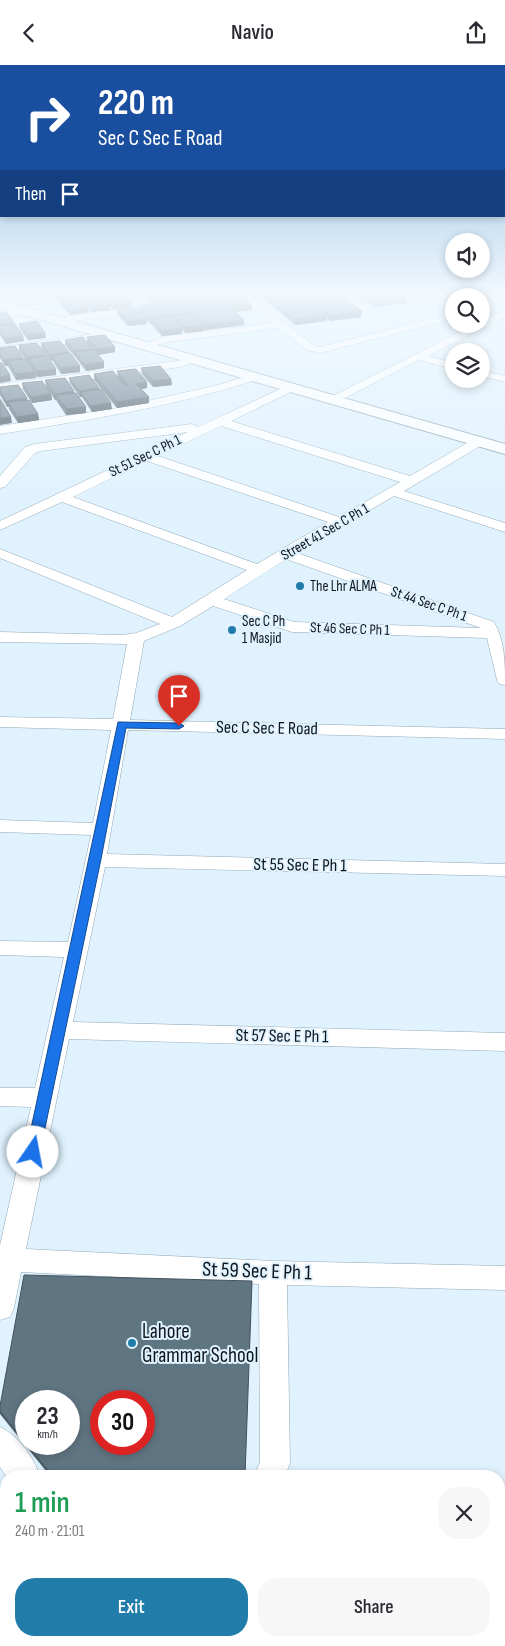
<!DOCTYPE html>
<meta charset="utf-8">
<style>
body{margin:0;font-family:"Sofia Sans Condensed",sans-serif;background:#f7f7f7;color:#2b2b33;height:100vh;display:flex;flex-direction:column;font-size:19px;white-space:nowrap}
*{box-sizing:border-box;margin:0}
p{font-size:16px;color:#7c7c81}
.icon{flex:none;width:28px;height:28px;fill:none;stroke:currentColor;stroke-width:2;stroke-linecap:round;stroke-linejoin:round}
.map{position:relative;flex:1;overflow:hidden}
.drawer{position:absolute;left:0px;top:1405px;width:505px;height:176px;display:flex;flex-direction:column;background:#fff;border-radius:20px 20px 0 0;box-shadow:0 2px 8px #0003}
.drawer>*{flex:none}
.guide{position:absolute;left:0px;top:0px;width:505px;height:152px;box-shadow:0 2px 8px #0003;background:#1a4fa0;color:#fff;overflow:hidden}
.buttons{position:absolute;left:445px;top:168px;display:grid;gap:10px}
.buttons a{display:grid;place-items:center;width:45px;height:45px;border-radius:50%;background:#fff;box-shadow:0 2px 8px #0003;font-size:25px}
.speed{position:absolute;left:15px;top:1325px;display:flex;gap:10px;font-size:25px;font-weight:700;text-align:center}
.speed>*{display:grid;place-content:center;width:65px;height:65px;border-radius:50%;background:#fff;box-shadow:0 2px 8px #0003;line-height:1}
.speed small{font-size:12px;font-weight:400}
.speed .limit{border:8px solid #d22;background:#fff;color:#111}
.pin{position:absolute;display:grid;place-items:center;width:42px;height:42px;color:#fff;margin:-51px -21px;border-radius:50% 50% 50% 0;rotate:-45deg;box-shadow:0 0 5px #0007}
.pin .icon{rotate:45deg}
.me{position:absolute;width:55px;margin:-28px;rotate:12deg;stroke-linejoin:round;filter:drop-shadow(0 0 4px #0008)}
.turn{display:flex;align-items:center;gap:18px;height:105px;padding:0 15px;font-size:22px}
.turn .icon{width:65px;height:65px;stroke-width:2.5}
.turn b{display:block;font-size:35px;line-height:42px}
.then{display:flex;align-items:center;height:48px;padding:0 15px;background:#0003;gap:10px;font-size:19px}
.round{display:grid;place-items:center;flex:none;width:52px;height:52px;border-radius:20px;background:#f7f7f7}
.headline{display:flex;align-items:center;justify-content:space-between;height:85px;padding:0 15px}
h1{font-size:30px;font-weight:600;line-height:38px;color:#1e9e55}
.action{display:flex;gap:10px;margin-top:auto;padding:10px 15px}
.action a{flex:1;height:58px;border-radius:20px;background:#217caa;color:#fff;font-size:20px;font-weight:600;line-height:58px;text-align:center}
.action a+a{background:#f7f7f7;color:#2b2b33}
header{display:flex;justify-content:space-between;align-items:center;height:65px;padding:0 15px;background:#fff;font-size:22px;font-weight:600}
.map>svg:first-child{display:block}
.lines{fill:none;stroke-linecap:round;stroke-linejoin:round}
.minor-casing{stroke:#91a8b6;stroke-width:1}
.major-casing{stroke:#91a8b6;stroke-width:2}
.minor{fill:#fff;fill-rule:evenodd}
.major{fill:#fff;fill-rule:evenodd}
.wall{fill:#536570}
.shaded-wall{fill:#43525b}
.building{fill:#607582;stroke:#43525b;fill-rule:evenodd}
.route{fill:#1a73e8;stroke:#114b97}
.poi-dot{fill:#217caa;stroke:#dff2fe;stroke-width:2}
.labels{text-anchor:middle;dominant-baseline:central;stroke-width:4;stroke-linejoin:round;paint-order:stroke}
.far-street-label{font-size:15px;fill:#0e161b;stroke:#dff2fe}
.far-poi-label{font-size:15px;fill:#0e161b;stroke:#dff2fe;text-anchor:start}
.street-label{font-size:18px;fill:#0e161b;stroke:#dff2fe}
.near-street-label{font-size:21px;fill:#0e161b;stroke:#dff2fe}
.near-poi-label{font-size:21px;fill:#0e161b;stroke:#dff2fe;text-anchor:start}
</style>
<header><svg class="icon" aria-label="back" viewBox="0 0 24 24"><path d="M15 5l-7 7 7 7"/></svg>Navio<svg class="icon" aria-label="share" viewBox="0 0 24 24"><path d="M12 15V3M7 8l5-5 5 5M5 13v7h14v-7"/></svg></header>
<div class="map">
<svg width="505" height="1581" viewBox="0 0 505 1581">
<rect width="100%" height="100%" fill="#dff2fe"/>
<g class="lines">
<g class="minor-casing">
<path id="minor" d="M0 228H17L12 231 0 232Z
M237 228H248L313 280 320 282 454 248V254L320 288 305 284 279 263 167 277 153 281 148 278 166 271 273 258Z
M336 228H347L369 245 364 248 360 247Z
M229 230 234 233 233 235 69 257 64 254 69 251Z
M25 243 30 246 29 248 0 254V248Z
M505 245V252L428 291 454 298V304L419 295 343 334 339 335 333 331 475 259H481V256Z
M105 266 109 267V271L98 275 0 288V282L96 269Z
M193 291 197 292V296L180 302 0 327V319L178 296Z
M481 305 505 311V317L481 311Z
M254 309 258 310V314C174 342 87 355 0 369V361L112 344 218 320Z
M291 319 295 321V325L231 356 410 411 474 374H482L484 377 482 380 404 426 505 458V467L394 431 297 488 494 557C505 576 505 597 505 620L499 619 497 615 487 573 292 567 213 541 180 561 144 576 130 655 505 664V674L128 665 107 789 505 799V811L105 802 73 957 505 968V986L69 974 26 1184 273 1196 505 1201V1225L287 1220 290 1398 285 1411H254L260 1397 259 1219 21 1207 14 1243 10 1252 0 1255V1180L31 1042 0 1041V1023H35L64 892 0 890V876L68 877 91 770 0 767V755L93 758 111 665 0 662V652L113 654 127 579 0 577V567L122 570 136 568 160 559 0 493V484L172 552 247 505 62 437 0 465V456L188 367 41 386 35 388 5 422 0 423V411L25 382 34 379 192 359 198 362ZM221 361 400 417 339 452 158 391ZM147 396 328 457 257 499 73 432ZM286 494 481 563 294 557 224 534Z
M0 1362C18 1370 34 1393 40 1411H6L0 1402Z
M70 1575H109L106 1581H68Z
M129 1575H166L168 1581H132Z"/>
</g>
<g class="major-casing">
<path id="major" d="M0 235 505 379V389L0 243Z"/>
</g>
<use href="#minor" class="minor"/>
<use href="#major" class="major"/>
</g>
<path class="wall" d="M51 228H140L125 230 132 237V242L113 244 110 241V245L91 247 88 243 89 247 70 250Z
M142 228H232V229L214 232 212 230V232L194 234 192 232 193 234 174 237 172 234 153 239Z
M255 228H335L362 246 361 252 330 256 327 253V256L295 260 280 247V246H278L271 240V239H269Z
M355 228H423L403 230 405 238 375 242 367 236V235H365Z
M222 231 252 245 236 247 244 260 205 265 204 264V266L185 268 182 265V269L162 271 147 255V259L128 261 118 250 117 244 139 245V241H160V239L180 238V236L201 237V234H222Z
M0 248 15 260 23 271 24 276 6 279 0 270Z
M19 259 45 268 46 273 28 275 20 264Z
M87 272 115 282V287L98 290 104 303 86 306 76 293V292H75L65 280V275L87 278Z
M41 278 69 289 80 301V307L61 309 52 295 51 296 42 284Z
M19 280 46 290V291L56 304V310L37 312 35 309 36 313 16 315 8 301H5L0 293V283L23 293 24 294H25L19 286Z
M141 303 171 314 172 320 153 322 142 309Z
M117 306 147 323 141 324 149 332V338L117 343 94 315V309L118 312Z
M69 313 99 323 112 344 92 347 82 332H80L70 318Z
M45 315 75 328 86 348 66 350 56 335H55L46 321Z
M22 318 51 329 52 335 32 338 23 324Z
M0 322 27 335 38 349 39 355 18 358 9 344V342H7L0 330Z
M0 1341 246 1411H50L0 1349Z"/>
<path class="shaded-wall" d="M122 228H140L122 230Z
M204 228H212V232L194 234V229Z
M214 228H232V229L214 232Z
M321 228H333L305 231 304 235H303V230Z
M380 228H395L368 230 367 235H365L366 229Z
M398 228H423L398 231Z
M192 229 193 234 174 237V231Z
M300 230V236L271 235V239H269V234Z
M172 232V237L153 239V234Z
M406 232 405 238 375 242 376 236Z
M132 237V242L113 244V239Z
M309 237V242H280V246H278V241Z
M110 239V245L91 247V242Z
M252 240V245L234 247V242Z
M88 242 89 247 70 250 69 244Z
M362 246 361 252 330 256V250Z
M190 248V253L173 251V255H171V250Z
M169 250V256L151 254 150 258V253Z
M327 250V256L295 260V254Z
M147 253V259L128 261V256Z
M244 255V260L205 265V260Z
M204 260V266L185 268V263Z
M182 263V269L162 271V266Z
M45 268 46 273 28 275 27 270Z
M23 271 24 276 6 279 5 273Z
M115 282V287L97 290 96 284Z
M92 284 93 290 76 287V292H75L74 286Z
M69 287V293L52 291V295L51 296 50 290Z
M46 290V296L28 294V298H27V292Z
M23 293 24 299 8 296V301H5L4 295Z
M104 297V303L86 306 85 300Z
M80 301V307L61 309V303Z
M56 304V310L37 312V306Z
M35 307 36 313 16 315V309Z
M10 310 11 316 0 318V312Z
M171 314 172 320 153 322V316Z
M147 317V323L136 325V319Z
M99 323V329L81 327 82 332H80L79 326Z
M74 326 75 332 56 330V335H55V329Z
M51 329 52 335 32 338 31 332Z
M149 332V338L117 343V337Z
M27 333V339L8 337 9 342H7L6 336Z
M111 338 112 344 92 347 91 341Z
M86 342V348L66 350V344Z
M38 349 39 355 18 358 17 352Z
M11 352 12 358 0 360V353Z"/>
<path class="building" d="M55 228H76L88 242 69 244Z
M79 228H99L81 230Z
M103 228H123L132 237 113 239Z
M147 228H168L172 232 153 234Z
M171 228H191L192 229 174 231Z
M261 228H296L300 230 269 234Z
M300 228H321L303 230Z
M331 228H335L362 246 330 250 305 231Z
M363 228H380L366 229Z
M389 228H399L406 232 376 236 368 230Z
M100 229 110 239 91 242 81 231Z
M240 229 252 240 234 242 222 231Z
M302 231 309 237 278 241 271 235Z
M219 232 244 255 205 260 180 236 198 234 212 246H214L201 234Z
M178 237 190 248 171 250 160 239Z
M311 238 327 250 295 254 280 242Z
M158 239 169 250 150 253 139 241Z
M136 242 147 253 128 256 117 244Z
M0 248H7L14 258 0 260Z
M191 249 204 260 185 263 173 251Z
M170 251 182 263 162 266 151 254Z
M37 256 45 268 27 270 19 259Z
M15 259 23 271 5 273 0 265V261Z
M105 270 115 282 96 284 87 272Z
M83 272 92 284 74 286 65 275Z
M60 276 69 287 50 290 41 278Z
M37 278 46 290 27 292 19 280Z
M15 281 23 293 4 295 0 288V283Z
M94 285 104 297 85 300 76 287Z
M70 288 80 301 61 303 52 291Z
M47 291 56 304 37 306 28 294Z
M26 294 35 307 16 309 8 296Z
M0 298H2L10 310 0 312Z
M160 301 171 314 153 316 141 303Z
M136 304 147 317 136 319 149 332 117 337 94 309 113 306 124 320H128L117 306Z
M89 310 99 323 79 326 69 313Z
M65 313 74 326 55 329 45 315Z
M42 316 51 329 31 332 22 318Z
M18 320 27 333 6 336 0 325V322Z
M101 324 111 338 91 341 81 327Z
M76 328 86 342 66 344 56 330Z
M0 334 11 352 0 353Z
M29 335 38 349 17 352 8 337Z
M24 1210 252 1216 245 1411H53L26 1379H69V1336H26V1379L0 1346V1341ZM101 1336H144V1379H101Z"/>
<linearGradient id="sky" x2="0" y2="1"><stop stop-color="#7baed8"/><stop offset="0.51" stop-color="#f1f9ff"/><stop offset="1" stop-color="#f1f9ff" stop-opacity="0"/></linearGradient>
<rect width="505" height="449" fill="url(#sky)"/>
<path class="route" d="M118 657 179 658 184 661 179 664 126 663 101 794 40 1087 38 1091H28L26 1087Z"/>
<g class="poi-dot">
<circle cx="300" cy="521" r="5"/>
<circle cx="232" cy="565" r="5"/>
<circle cx="132" cy="1278" r="5"/>
</g>
<g class="labels">
<g class="far-street-label">
<text transform="translate(145 391) rotate(-26)">St 51 Sec C Ph 1</text>
<text transform="translate(325 467) rotate(-30)">Street 41 Sec C Ph 1</text>
<text transform="translate(429 539) rotate(19)">St 44 Sec C Ph 1</text>
<text transform="translate(350 564) rotate(2)">St 46 Sec C Ph 1</text>
</g>
<g class="far-poi-label">
<text x="310" y="521">The Lhr ALMA</text>
<text x="242" y="556">Sec C Ph<tspan x="242" dy="17">1 Masjid</tspan></text>
</g>
<g class="street-label">
<text transform="translate(267 663) rotate(1)">Sec C Sec E Road</text>
<text transform="translate(300 800) rotate(1)">St 55 Sec E Ph 1</text>
<text transform="translate(282 971) rotate(1)">St 57 Sec E Ph 1</text>
</g>
<g class="near-street-label">
<text transform="translate(257 1206) rotate(2)">St 59 Sec E Ph 1</text>
</g>
<g class="near-poi-label">
<text x="142" y="1266">Lahore<tspan x="142" dy="24">Grammar School</tspan></text>
</g>
</g>
</svg>
<div class="buttons">
<a><svg class="icon" aria-label="sound" viewBox="0 0 24 24"><path d="M4 9h4l5-4v14l-5-4H4zM17 9q2 3 0 6"/></svg></a>
<a><svg class="icon" aria-label="search" viewBox="0 0 24 24"><circle cx="10" cy="10" r="6"/><path d="M15 15l6 6"/></svg></a>
<a><svg class="icon" aria-label="layers" viewBox="0 0 24 24"><path d="M12 4l9 5-9 5-9-5zM3 14l9 5 9-5"/></svg></a>
</div>
<div class="speed"><div>23<small>km/h</small></div><div class="limit">30</div></div>
<div class="pin" style="left:179px;top:661px;background:#d93025"><svg class="icon" aria-label="arrive" viewBox="0 0 24 24"><path d="M6 21V4h12l-3 4 3 4H6"/></svg></div>
<svg class="me" style="left:33px;top:1087px" viewBox="-20 -20 40 40"><circle r="19" fill="#fff"/><path d="M0-13L10 11 0 6-10 11z" fill="#1a73e8"/></svg>
<div class="guide">
<div class="turn"><svg class="icon" aria-label="right" viewBox="0 0 24 24"><path d="M7 20v-9h11M14 6l5 5-5 5"/></svg><div><b>220 m</b>Sec C Sec E Road</div></div>
<div class="then">Then<svg class="icon" aria-label="arrive" viewBox="0 0 24 24"><path d="M6 21V4h12l-3 4 3 4H6"/></svg></div>
</div>
<section class="drawer">
<div class="headline"><div><h1>1 min</h1><p>240 m · 21:01</p></div><a class="round"><svg class="icon" aria-label="close" viewBox="0 0 24 24"><path d="M6 6l12 12M18 6L6 18"/></svg></a></div>
<div class="action"><a>Exit</a><a>Share</a></div>
</section>
</div>
